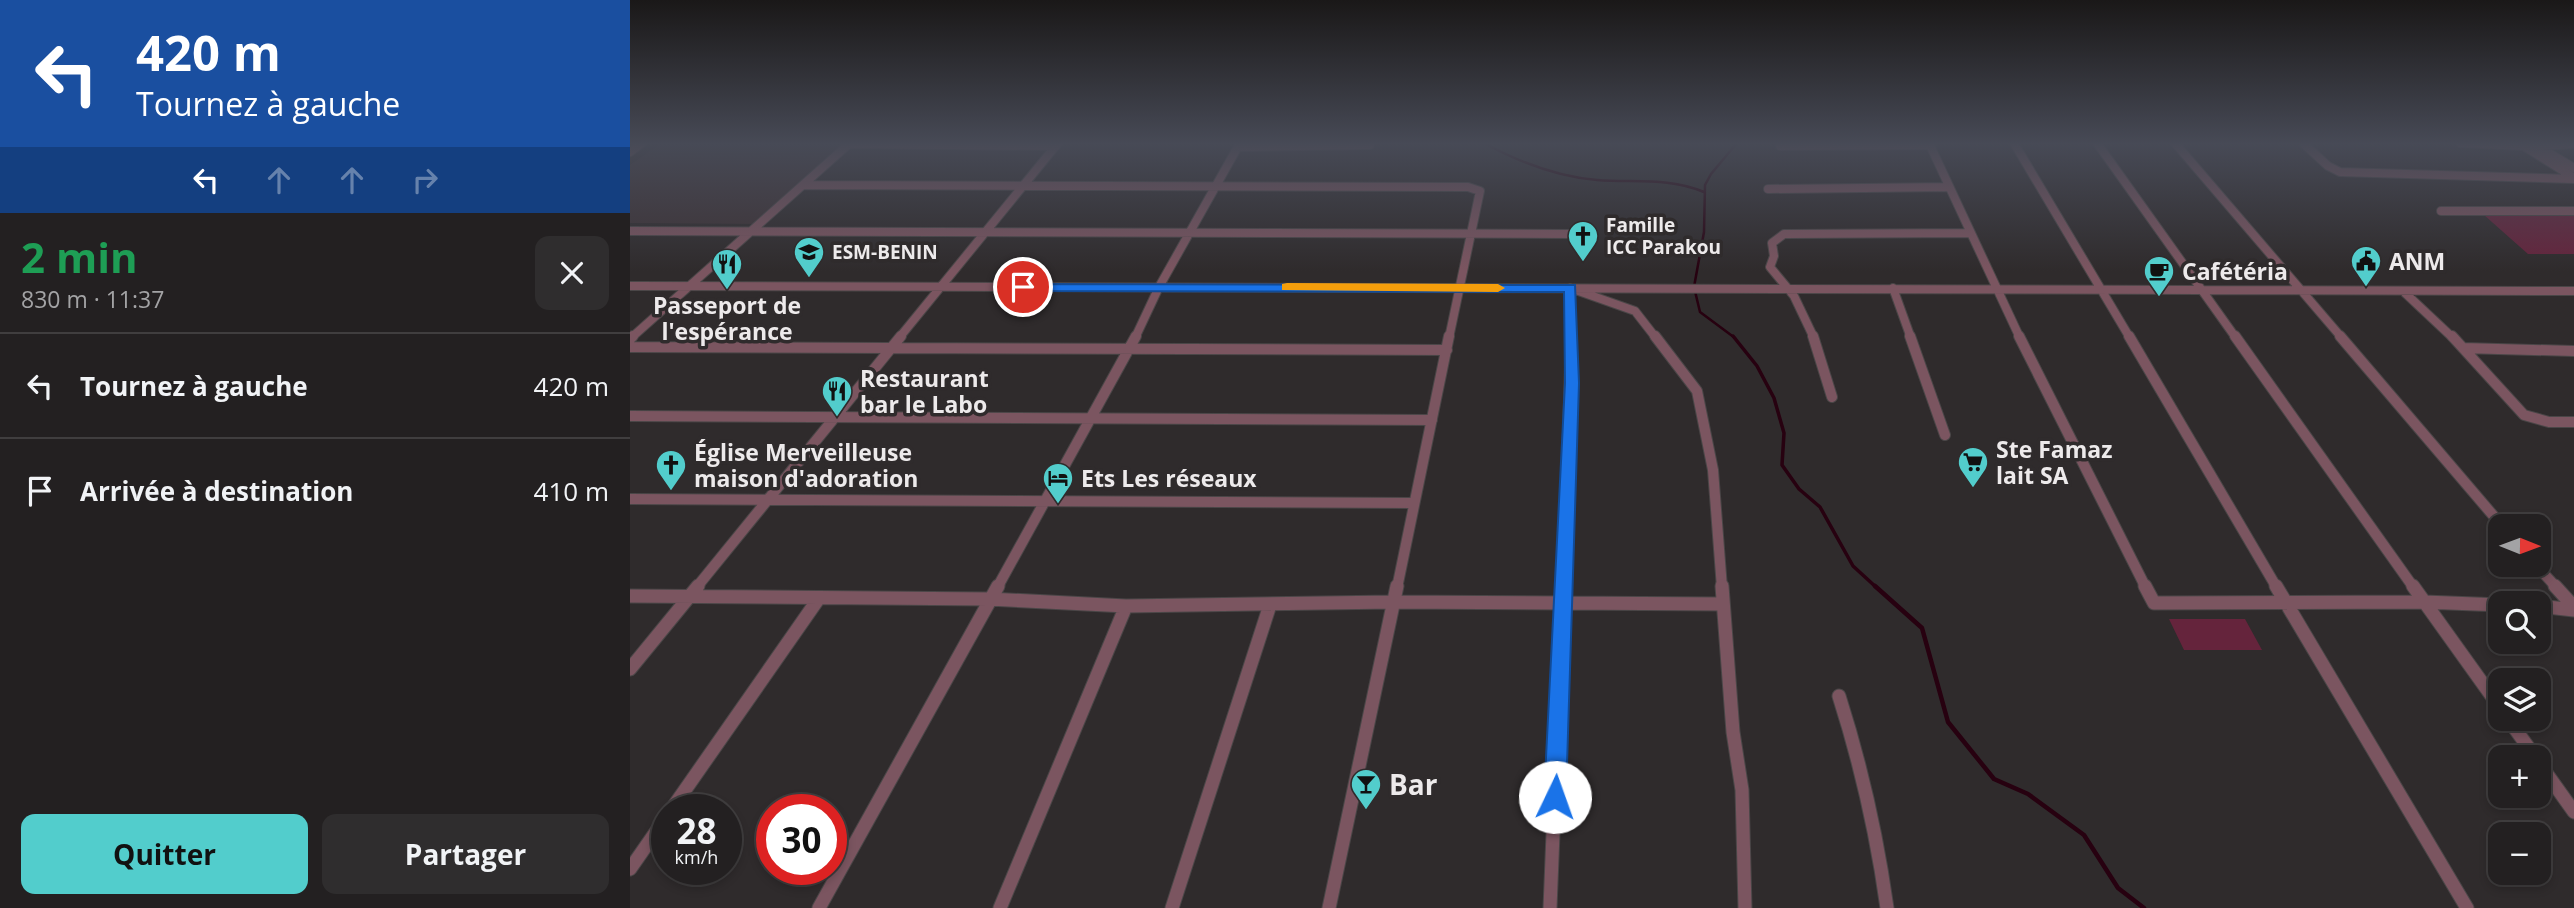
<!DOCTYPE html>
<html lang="fr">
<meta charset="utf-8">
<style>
body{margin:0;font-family:"Open Sans",sans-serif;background:#2f2d2e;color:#f1f3f6;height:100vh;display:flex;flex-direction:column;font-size:26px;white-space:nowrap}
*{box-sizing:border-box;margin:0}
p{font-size:23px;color:#a3a3a5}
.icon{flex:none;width:38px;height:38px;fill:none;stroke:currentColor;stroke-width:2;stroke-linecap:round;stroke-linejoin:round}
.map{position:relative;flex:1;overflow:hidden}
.side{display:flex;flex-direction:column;background:#232021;width:630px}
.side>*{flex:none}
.hud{background:#1a4fa0;color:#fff;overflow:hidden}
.needle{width:46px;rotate:91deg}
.fabs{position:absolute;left:1858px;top:514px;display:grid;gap:14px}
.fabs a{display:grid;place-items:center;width:63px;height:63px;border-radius:14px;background:#232021;box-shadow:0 4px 10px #0003,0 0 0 2px #403e3f;font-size:35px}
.speed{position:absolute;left:21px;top:794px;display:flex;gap:14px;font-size:35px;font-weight:700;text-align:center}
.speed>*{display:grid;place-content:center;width:91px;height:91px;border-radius:50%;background:#232021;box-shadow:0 4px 10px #0003,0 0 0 2px #403e3f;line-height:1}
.speed small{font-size:18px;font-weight:400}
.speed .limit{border:10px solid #d22;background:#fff;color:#111}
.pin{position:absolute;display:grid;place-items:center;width:60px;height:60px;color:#fff;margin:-30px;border:4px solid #fff;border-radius:50%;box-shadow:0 2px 7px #0007}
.me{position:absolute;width:77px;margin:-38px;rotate:3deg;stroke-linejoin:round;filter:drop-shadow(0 0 5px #0008)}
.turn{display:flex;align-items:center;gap:24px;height:147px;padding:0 21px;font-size:32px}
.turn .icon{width:91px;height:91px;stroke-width:2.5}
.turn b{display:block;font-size:49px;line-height:60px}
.lanes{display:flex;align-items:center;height:66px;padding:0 21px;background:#0003;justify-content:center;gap:35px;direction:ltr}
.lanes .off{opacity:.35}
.round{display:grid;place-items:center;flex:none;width:74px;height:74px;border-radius:14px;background:#2f2d2e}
.summary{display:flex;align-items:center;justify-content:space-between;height:119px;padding:0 21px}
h1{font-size:42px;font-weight:700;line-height:52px;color:#1e9e55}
.action{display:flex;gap:14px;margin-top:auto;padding:14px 21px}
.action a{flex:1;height:80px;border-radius:14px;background:#52cdcc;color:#111;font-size:28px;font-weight:700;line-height:80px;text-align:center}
.action a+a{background:#2f2d2e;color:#f1f3f6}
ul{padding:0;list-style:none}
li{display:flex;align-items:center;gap:21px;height:105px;padding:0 21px;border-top:2px solid #403e3f}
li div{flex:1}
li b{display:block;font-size:26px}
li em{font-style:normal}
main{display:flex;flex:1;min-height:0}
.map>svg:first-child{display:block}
.built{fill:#3c3134}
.green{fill:#65243c}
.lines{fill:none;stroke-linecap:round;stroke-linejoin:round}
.stream-far2{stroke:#270110;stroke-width:2.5}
.stream-far1{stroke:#270110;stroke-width:3.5}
.stream{stroke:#270110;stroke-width:4.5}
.minor-far2-casing{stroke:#4a4647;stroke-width:10}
.minor-far1-casing{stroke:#4a4647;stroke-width:12}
.minor-casing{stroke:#4a4647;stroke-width:15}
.minor-far2{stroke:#7b5560;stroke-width:8}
.minor-far1{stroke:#7b5560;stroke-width:10}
.minor{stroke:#7b5560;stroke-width:13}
.route{fill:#1a73e8;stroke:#114b97;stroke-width:2}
.slow{fill:#f59e0b}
.labels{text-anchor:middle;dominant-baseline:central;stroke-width:7;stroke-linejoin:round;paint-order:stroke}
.far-poi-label{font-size:19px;font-weight:bold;fill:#edeaeb;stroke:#2f2b2c;text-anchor:start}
.poi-label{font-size:23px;font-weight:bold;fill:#edeaeb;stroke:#2f2b2c;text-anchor:start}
.near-poi-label{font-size:28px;font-weight:bold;fill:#edeaeb;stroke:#2f2b2c;text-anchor:start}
</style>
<main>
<section class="side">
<div class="hud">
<div class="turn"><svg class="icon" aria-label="left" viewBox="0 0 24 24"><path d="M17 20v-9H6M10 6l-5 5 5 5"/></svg><div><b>420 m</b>Tournez à gauche</div></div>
<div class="lanes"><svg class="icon" aria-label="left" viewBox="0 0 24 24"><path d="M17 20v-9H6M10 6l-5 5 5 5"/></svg><svg class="icon off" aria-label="ahead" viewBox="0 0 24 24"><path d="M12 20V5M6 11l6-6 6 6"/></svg><svg class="icon off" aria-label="ahead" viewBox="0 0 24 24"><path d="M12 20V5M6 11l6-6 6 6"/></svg><svg class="icon off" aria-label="right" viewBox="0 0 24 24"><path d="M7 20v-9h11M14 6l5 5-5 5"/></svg></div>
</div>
<div class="summary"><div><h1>2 min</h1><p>830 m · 11:37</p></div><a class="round"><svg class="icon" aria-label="close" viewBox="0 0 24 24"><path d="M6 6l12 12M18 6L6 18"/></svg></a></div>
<ul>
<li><svg class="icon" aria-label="left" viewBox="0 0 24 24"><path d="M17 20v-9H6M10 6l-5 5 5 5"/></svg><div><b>Tournez à gauche</b></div><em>420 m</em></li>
<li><svg class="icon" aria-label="arrive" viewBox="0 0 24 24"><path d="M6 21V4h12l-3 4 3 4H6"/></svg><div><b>Arrivée à destination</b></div><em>410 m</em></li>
</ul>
<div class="action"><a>Quitter</a><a>Partager</a></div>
</section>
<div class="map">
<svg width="1944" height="908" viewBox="0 0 1944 908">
<rect width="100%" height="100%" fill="#2f2b2c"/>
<path class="built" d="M31 143H214L124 224 0 223V165Z"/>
<path class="green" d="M1854 215H1944V254H1898Z
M1539 619H1615L1632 650H1554Z"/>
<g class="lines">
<path class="stream-far2" d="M854 143C889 162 927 177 967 180 1004 183 1039 177 1074 192
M1105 338 1070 312 1064 287 1074 232 1075 185 1081 174 1107 143"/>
<path class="stream-far1" d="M1103 336 1127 366 1144 398 1154 433 1152 465 1169 489 1190 507 1223 566 1247 588"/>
<path class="stream" d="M1245 586 1292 628 1318 722 1364 779 1398 794 1454 835 1488 888 1514 908"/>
<g class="minor-far2-casing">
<path id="minor-far2" d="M1299 143 1390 338
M1384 143 1500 338
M1467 143 1606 338
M1545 143 1712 338
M1673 143 1698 166 1710 172 1944 179
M1830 143 1893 146
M1889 143 1943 177
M1903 143 1944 168
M220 144 426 146
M1150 146 1300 145
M1908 146 1944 144
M608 147 740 145
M0 152 12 143
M174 185 838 187 850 191 819 338
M1138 189 1319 187
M1811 211H1944
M0 231 946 234
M0 286 1944 291
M1263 288 1281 338
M1773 291 1823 338
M1 338 220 143
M269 338 428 143
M505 338 529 287 610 143
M941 338 940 288 1005 311 1026 338
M1184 338 1164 296 1140 267 1144 256 1142 243 1154 234 1340 233"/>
</g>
<g class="minor-far1-casing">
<path id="minor-far1" d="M1025 336 1067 391 1083 470 1092 588
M1183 336 1202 397
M1280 336 1315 435
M1389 336 1516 588
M1499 336 1647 588
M1605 336 1784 588
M1710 336 1873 527
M1822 336 1894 415 1919 422H1944
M0 339 3 336
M0 347 817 350
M1833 348 1944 351
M0 416 802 420
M0 499 783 503
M1906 565 1927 588
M66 588 271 336
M367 588 506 336
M767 588 819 336
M933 588 941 336"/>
</g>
<g class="minor-casing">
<path id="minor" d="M1092 586 1103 732 1112 790 1115 908
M1515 586 1524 603 1794 602 1871 605
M1646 586 1837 908
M1783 586 1871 709
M1925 586 1944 607
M0 596 359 599 496 606 762 602 1092 604
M1909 606 1944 610
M0 669 68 586
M1209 696C1231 765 1247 836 1257 908
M1878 719 1906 758
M1909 763 1944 812
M41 810 189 598
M0 869 37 816
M189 908 368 586
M370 908 496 606
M542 908 640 605
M699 908 767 586
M920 908 933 586"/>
</g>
<use href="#minor-far2" class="minor-far2"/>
<use href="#minor-far1" class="minor-far1"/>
<use href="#minor" class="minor"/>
</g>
<linearGradient id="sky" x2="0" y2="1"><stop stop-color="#1a1818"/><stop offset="0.53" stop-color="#474a56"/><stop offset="1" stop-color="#474a56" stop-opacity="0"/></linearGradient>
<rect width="1944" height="271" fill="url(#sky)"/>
<path class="route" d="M388 284 945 285 949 383 936 797 933 804 925 807 917 804 914 797 935 383 934 292 393 291 388 289Z"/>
<path class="slow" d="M657 283 868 284 875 288 868 292 652 290V284Z"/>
<defs>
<g id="church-pin" transform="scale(1.575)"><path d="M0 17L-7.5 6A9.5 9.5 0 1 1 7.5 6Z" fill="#52cdcc" stroke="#2f2b2c"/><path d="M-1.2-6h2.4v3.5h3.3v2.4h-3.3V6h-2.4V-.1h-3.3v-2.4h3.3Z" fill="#111"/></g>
<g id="school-pin" transform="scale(1.575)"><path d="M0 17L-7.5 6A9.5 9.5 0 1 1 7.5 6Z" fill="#52cdcc" stroke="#2f2b2c"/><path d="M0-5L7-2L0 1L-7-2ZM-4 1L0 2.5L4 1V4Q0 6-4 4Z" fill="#111"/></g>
<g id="civic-pin" transform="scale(1.575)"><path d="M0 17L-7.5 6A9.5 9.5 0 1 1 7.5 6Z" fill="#52cdcc" stroke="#2f2b2c"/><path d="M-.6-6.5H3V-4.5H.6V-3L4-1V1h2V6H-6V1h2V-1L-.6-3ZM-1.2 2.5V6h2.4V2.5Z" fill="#111"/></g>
<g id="restaurant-pin" transform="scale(1.575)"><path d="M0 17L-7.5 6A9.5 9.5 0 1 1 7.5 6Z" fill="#52cdcc" stroke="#2f2b2c"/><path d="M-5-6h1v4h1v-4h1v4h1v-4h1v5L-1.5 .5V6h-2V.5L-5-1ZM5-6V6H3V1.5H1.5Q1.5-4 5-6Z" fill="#111"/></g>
<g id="cafe-pin" transform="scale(1.575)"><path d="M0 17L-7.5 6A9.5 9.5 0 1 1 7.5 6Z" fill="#52cdcc" stroke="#2f2b2c"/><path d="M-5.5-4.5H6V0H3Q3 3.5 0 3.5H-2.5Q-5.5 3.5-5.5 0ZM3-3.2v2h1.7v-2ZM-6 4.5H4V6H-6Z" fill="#111"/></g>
<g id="supermarket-pin" transform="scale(1.575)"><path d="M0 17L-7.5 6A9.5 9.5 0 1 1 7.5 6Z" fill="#52cdcc" stroke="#2f2b2c"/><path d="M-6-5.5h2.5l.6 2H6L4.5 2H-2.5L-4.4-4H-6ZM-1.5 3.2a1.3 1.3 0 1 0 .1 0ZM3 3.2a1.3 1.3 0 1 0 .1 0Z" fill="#111"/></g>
<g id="hotel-pin" transform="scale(1.575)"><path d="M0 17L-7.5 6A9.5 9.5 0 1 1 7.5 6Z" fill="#52cdcc" stroke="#2f2b2c"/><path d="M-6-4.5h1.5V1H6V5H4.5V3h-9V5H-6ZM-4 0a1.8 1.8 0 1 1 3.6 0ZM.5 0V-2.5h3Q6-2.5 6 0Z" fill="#111"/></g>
<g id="bar-pin" transform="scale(1.575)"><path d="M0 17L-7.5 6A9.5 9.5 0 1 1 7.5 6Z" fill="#52cdcc" stroke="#2f2b2c"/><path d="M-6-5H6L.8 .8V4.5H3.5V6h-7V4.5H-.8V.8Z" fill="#111"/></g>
</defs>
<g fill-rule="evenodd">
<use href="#church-pin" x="953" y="236"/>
<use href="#school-pin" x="179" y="252"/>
<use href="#civic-pin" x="1736" y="261"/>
<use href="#restaurant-pin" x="97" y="264"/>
<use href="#cafe-pin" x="1529" y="271"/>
<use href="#restaurant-pin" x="207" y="391"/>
<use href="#supermarket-pin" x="1343" y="462"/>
<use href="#church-pin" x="41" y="465"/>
<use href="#hotel-pin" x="428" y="478"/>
<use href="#bar-pin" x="736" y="784"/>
</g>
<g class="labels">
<g class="far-poi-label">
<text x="976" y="225">Famille<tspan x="976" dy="22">ICC Parakou</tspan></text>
<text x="202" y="252">ESM-BENIN</text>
</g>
<g class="poi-label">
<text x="1759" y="261">ANM</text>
<text x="1552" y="271">Cafétéria</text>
<text x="97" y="305" text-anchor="middle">Passeport de<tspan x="97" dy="26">l'espérance</tspan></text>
<text x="230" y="378">Restaurant<tspan x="230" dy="26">bar le Labo</tspan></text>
<text x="1366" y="449">Ste Famaz<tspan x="1366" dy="26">lait SA</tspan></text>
<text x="64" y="452">Église Merveilleuse<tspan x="64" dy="26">maison d'adoration</tspan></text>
<text x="451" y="478">Ets Les réseaux</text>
</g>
<g class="near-poi-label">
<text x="759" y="784">Bar</text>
</g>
</g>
</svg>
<div class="fabs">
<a><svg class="needle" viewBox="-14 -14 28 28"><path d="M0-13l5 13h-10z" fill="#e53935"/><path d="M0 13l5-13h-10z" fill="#a3a3a5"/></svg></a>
<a><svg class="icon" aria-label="search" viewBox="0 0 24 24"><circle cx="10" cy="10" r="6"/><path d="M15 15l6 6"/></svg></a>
<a><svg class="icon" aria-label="layers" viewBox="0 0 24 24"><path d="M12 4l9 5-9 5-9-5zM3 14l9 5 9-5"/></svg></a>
<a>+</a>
<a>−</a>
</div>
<div class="speed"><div>28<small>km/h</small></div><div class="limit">30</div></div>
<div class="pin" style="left:393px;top:287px;background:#d93025"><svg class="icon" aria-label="arrive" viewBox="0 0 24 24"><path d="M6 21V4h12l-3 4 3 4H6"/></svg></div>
<svg class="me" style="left:925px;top:797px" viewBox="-20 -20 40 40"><circle r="19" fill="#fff"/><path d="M0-13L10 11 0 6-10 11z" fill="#1a73e8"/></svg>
</div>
</main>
